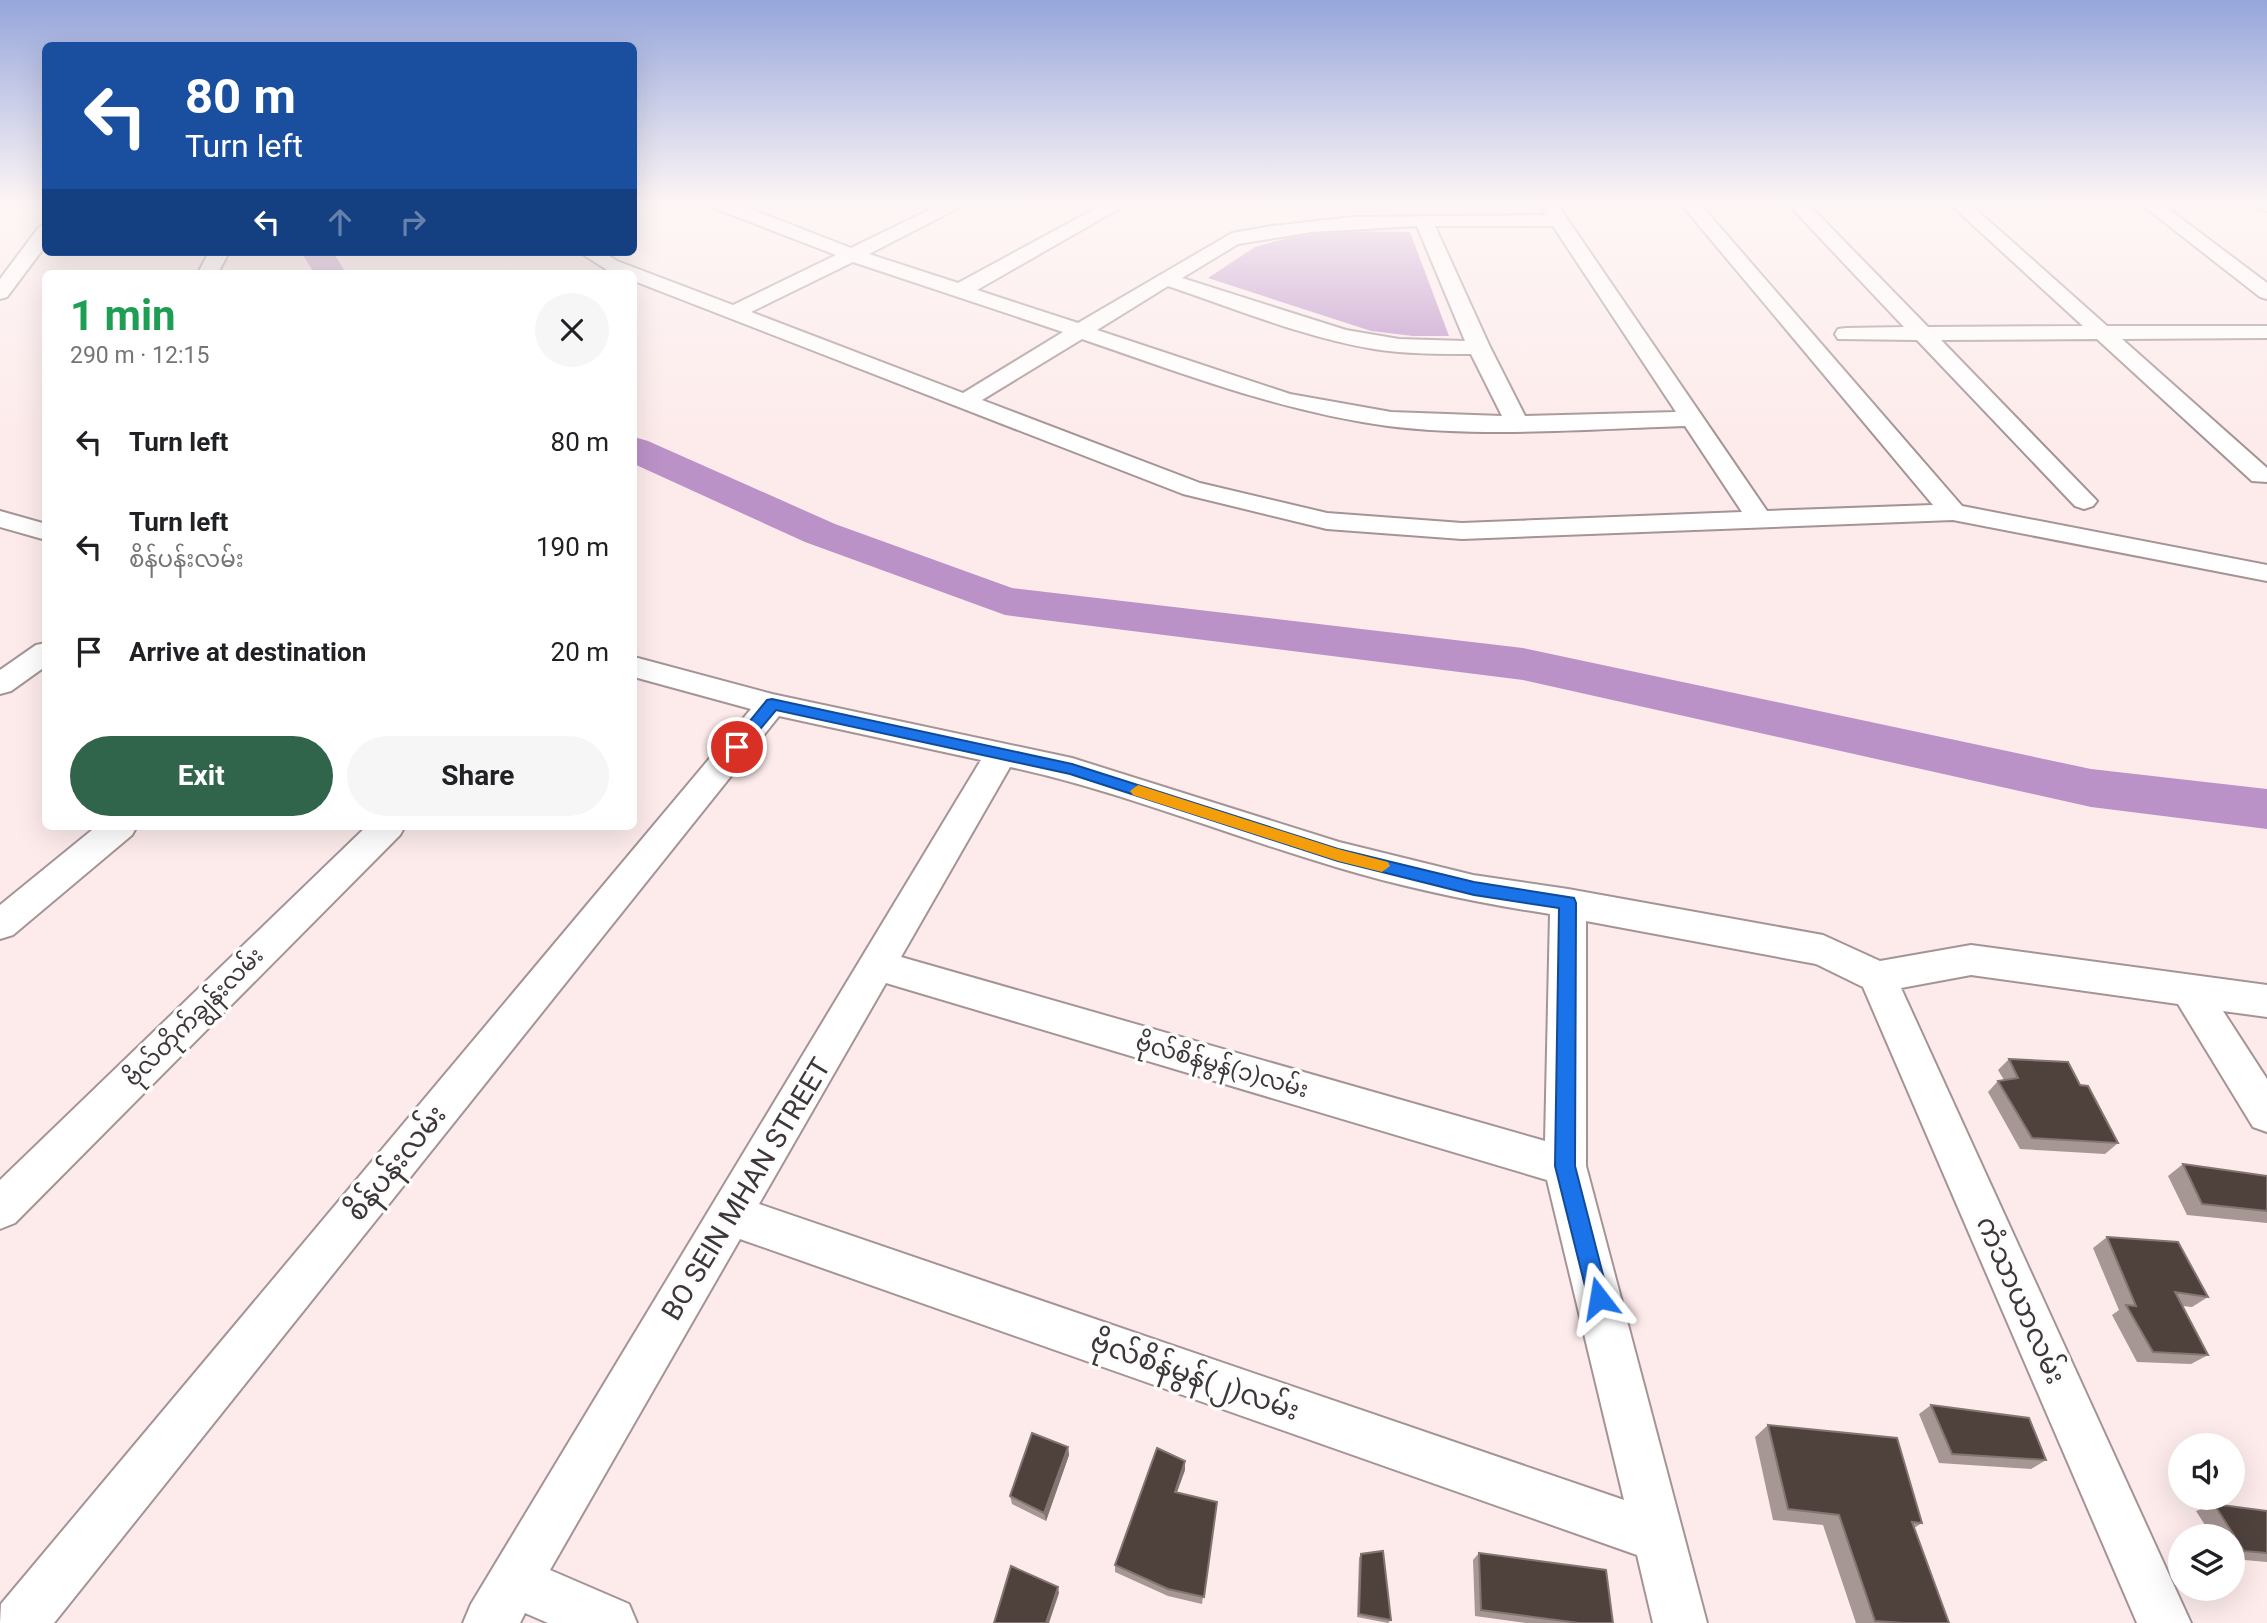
<!DOCTYPE html>
<meta charset="utf-8">
<style>
body{margin:0;font-family:Roboto,"Noto Sans Myanmar",sans-serif;background:#f6f6f6;color:#202124;height:100vh;display:flex;flex-direction:column;font-size:26px;white-space:nowrap}
*{box-sizing:border-box;margin:0}
p{font-size:23px;color:#757577}
.icon{flex:none;width:38px;height:38px;fill:none;stroke:currentColor;stroke-width:2;stroke-linecap:round;stroke-linejoin:round}
.map{position:relative;flex:1;overflow:hidden}
.details{position:absolute;left:42px;top:270px;width:595px;height:560px;display:flex;flex-direction:column;background:#fff;border-radius:10px;box-shadow:0 7px 28px #0002}
.details>*{flex:none}
.hud{position:absolute;left:42px;top:42px;width:595px;height:214px;border-radius:10px;box-shadow:0 7px 28px #0002;background:#1a4fa0;color:#fff;overflow:hidden}
.fabs{position:absolute;left:2168px;top:1433px;display:grid;gap:14px}
.fabs a{display:grid;place-items:center;width:77px;height:77px;border-radius:50%;background:#fff;box-shadow:0 7px 28px #0002;font-size:35px}
.pin{position:absolute;display:grid;place-items:center;width:60px;height:60px;color:#fff;margin:-30px;border:4px solid #fff;border-radius:50%;box-shadow:0 2px 7px #0007}
.me{position:absolute;width:77px;margin:-38px;rotate:346deg;stroke-linejoin:round;filter:drop-shadow(0 0 5px #0008)}
.turn{display:flex;align-items:center;gap:24px;height:147px;padding:0 28px;font-size:32px}
.turn .icon{width:91px;height:91px;stroke-width:2.5}
.turn b{display:block;font-size:49px;line-height:60px}
.lanes{display:flex;align-items:center;height:66px;padding:0 28px;background:#0003;justify-content:center;gap:35px;direction:ltr}
.lanes .off{opacity:.35}
.round{display:grid;place-items:center;flex:none;width:74px;height:74px;border-radius:37px;background:#f6f6f6}
.summary{display:flex;align-items:center;justify-content:space-between;height:119px;padding:0 28px}
h1{font-size:42px;font-weight:700;line-height:52px;color:#1e9e55}
.primary-button{display:flex;gap:14px;margin-top:auto;padding:14px 28px}
.primary-button a{flex:1;height:80px;border-radius:42px;background:#31654b;color:#fff;font-size:28px;font-weight:700;line-height:80px;text-align:center}
.primary-button a+a{background:#f6f6f6;color:#202124}
ul{padding:0;list-style:none}
li{display:flex;align-items:center;gap:21px;height:105px;padding:0 28px}
li div{flex:1}
li b{display:block;font-size:26px}
li em{font-style:normal}
.map>svg:first-child{display:block}
.water{fill:#bb92c8}
.lines{fill:none;stroke-linecap:round;stroke-linejoin:round}
.river{fill:#bb92c8;fill-rule:evenodd}
.street-casing{stroke:#a59495;stroke-width:4}
.secondary-casing{stroke:#a59495;stroke-width:4}
.street{fill:#fff;fill-rule:evenodd}
.secondary{fill:#ebd4e0;fill-rule:evenodd}
.wall{fill:#a69694}
.shaded-wall{fill:#837571}
.building{fill:#4f423d;stroke:#837571;stroke-width:2}
.route{fill:#1a73e8;stroke:#114b97;stroke-width:2}
.slow{fill:#f59e0b}
.labels{text-anchor:middle;dominant-baseline:central;stroke-width:7;stroke-linejoin:round;paint-order:stroke}
.street-label{font-size:23px;fill:#3e3737;stroke:#fdfdfd}
.near-street-label{font-size:28px;fill:#3e3737;stroke:#fdfdfd}
</style>
<div class="map">
<svg width="2267" height="1623" viewBox="0 0 2267 1623">
<rect width="100%" height="100%" fill="#fdebeb"/>
<path class="water" d="M1337 231 1410 232 1449 336H1413L1371 331 1208 278 1255 247 1291 237Z"/>
<g class="lines">
<path class="river" d="M301 252H333L346 273H314Z
M634 437 648 441 835 524 1012 588 1523 648 2091 769 2267 789V829L2091 807 1523 680 1005 615 805 542 634 464Z"/>
<g class="street-casing">
<path id="street" d="M711 204H738L851 248 941 204H966L869 254 958 283 1104 204H1127L977 290 1078 323 1232 233 1272 226 1353 217 1546 215 1539 204H1557L1767 511 1933 505 1681 204H1700L1962 506 2267 565V581L1953 520 1462 539 1327 529 1183 494 634 281V273H612L579 252H603L617 261 733 305 836 255 714 208ZM1417 226 1465 341 1399 339 1346 330 1182 278 1238 244 1312 232ZM1435 226H1553L1676 412 1525 416 1490 347ZM853 262 1063 332 963 393 751 312ZM1168 286C1236 309 1303 337 1374 349 1406 354 1439 354 1471 354L1502 416 1391 412 1290 394 1097 330ZM1082 339C1184 374 1280 411 1388 426 1486 438 1587 429 1685 426L1742 512 1462 523 1327 513 1200 483 982 400Z
M1788 204H1808L1928 327 2083 326 1950 204H1970L2107 326H2267V338L2122 339 2267 468V482L2252 481 2097 339 1941 340 2097 501 2093 506 2084 509 2075 506 1917 340 1838 339 1835 334 1838 329 1846 328 1904 327Z
M2141 204H2162L2267 283V299L2260 297Z
M46 225V245L7 297 0 299V279L39 227Z
M209 252H229L218 273H198Z
M0 511 46 524V540L0 527Z
M46 643V666L11 691 0 694V670L36 645Z
M634 657 772 694 1072 758 1339 842 1473 875 1568 889 1823 935 1880 961 1971 945 2267 985V1017L2223 1011 2267 1079V1132L2253 1127 2178 1004 1971 975 1901 988 2191 1623H2137L1863 987 1816 964 1586 921V1166L1707 1623H1653L1637 1555 740 1239 550 1570 629 1604 637 1623H548L525 1613 520 1623H463L471 1604 981 760 779 716 54 1623H0L1 1604 751 709 634 677ZM1010 767C1121 791 1227 835 1336 867 1406 888 1478 903 1550 914L1545 1141 901 957ZM886 983 1547 1180 1624 1500 759 1204Z
M97 826H137L132 835 13 935 0 939V905Z
M367 826H405L400 835 15 1223 0 1229V1180Z"/>
</g>
<g class="secondary-casing">
<path id="secondary" d="M2256 204H2267V211L2260 209Z"/>
</g>
<use href="#street" class="street"/>
<use href="#secondary" class="secondary"/>
</g>
<path class="wall" d="M2009 1059 2080 1085 2118 1143 2105 1154 2020 1149 1988 1092 1998 1081 2004 1080 1998 1070Z
M2183 1164 2267 1176V1223L2187 1215 2168 1176Z
M2107 1237 2208 1297 2192 1307 2182 1306 2208 1355 2191 1364 2137 1362 2112 1315 2119 1310 2093 1248Z
M1931 1405 2046 1460 2031 1469 1939 1463 1919 1414Z
M1768 1425 1922 1523 1914 1528 1949 1623H1856L1823 1525 1773 1520 1755 1437Z
M1068 1447 1069 1455 1046 1521 1012 1504 1010 1496Z
M1185 1470 1177 1492 1217 1502 1202 1604 1168 1596 1115 1572V1565Z
M2214 1504 2267 1511V1562L2233 1559V1536H2212L2196 1511Z
M1479 1553 1613 1623H1526L1475 1616 1473 1560Z
M1361 1554 1391 1620 1388 1623 1357 1617 1359 1558Z"/>
<path class="shaded-wall" d="M1068 1447 1069 1455 1046 1521 1044 1513Z
M1185 1461V1470L1174 1500 1175 1492Z
M1058 1587 1059 1593 1049 1623H1046Z"/>
<path class="building" d="M2009 1059 2068 1062 2080 1085 2088 1086 2118 1143 2032 1138 1998 1081 2018 1078Z
M2183 1164 2267 1176V1211L2202 1204Z
M2107 1237 2178 1242 2208 1297 2175 1292 2208 1355 2153 1352 2126 1305 2136 1306Z
M1931 1405 2029 1418 2046 1460 1952 1454Z
M1768 1425 1897 1438 1922 1523 1912 1522 1949 1623H1904L1875 1621 1839 1515 1788 1509Z
M1032 1433 1068 1447 1044 1513 1010 1496Z
M1157 1448 1185 1461 1175 1492 1217 1502 1204 1597 1168 1589 1115 1565Z
M2214 1504 2267 1511V1553L2244 1551Z
M1383 1551 1391 1620 1359 1614 1361 1554Z
M1479 1553 1606 1570 1613 1623H1579L1481 1610Z
M1011 1566 1058 1587 1046 1623H994Z"/>
<linearGradient id="sky" x2="0" y2="1"><stop stop-color="#96a6db"/><stop offset="0.47" stop-color="#fef6f6"/><stop offset="1" stop-color="#fef6f6" stop-opacity="0"/></linearGradient>
<rect width="2267" height="432" fill="url(#sky)"/>
<path class="route" d="M772 699 1072 764 1338 849 1474 882 1574 898 1576 903 1575 1166 1609 1298 1606 1306 1599 1309 1591 1306 1588 1298 1555 1166 1559 908 1474 895 1338 861 1070 774 776 710 743 750H732L730 747 732 743 767 700Z"/>
<path class="slow" d="M1138 785 1338 849 1388 862 1390 866 1382 872 1338 861 1133 795 1130 791Z"/>
<g class="labels">
<g class="street-label">
<text transform="translate(194 1017) rotate(-45)">ဗိုလ်တိုက်ချွန်းလမ်း</text>
<text transform="translate(1222 1066) rotate(16)">ဗိုလ်စိန်မွန်(၁)လမ်း</text>
</g>
<g class="near-street-label">
<text transform="translate(396 1163) rotate(-51)">စိန်ပန်းလမ်း</text>
<text transform="translate(746 1189) rotate(-59)">BO SEIN MHAN STREET</text>
<text transform="translate(2021 1300) rotate(66)">ကံသာယာလမ်း</text>
<text transform="translate(1195 1376) rotate(19)">ဗိုလ်စိန်မွန်(၂)လမ်း</text>
</g>
</g>
</svg>
<div class="fabs">
<a><svg class="icon" aria-label="sound" viewBox="0 0 24 24"><path d="M4 9h4l5-4v14l-5-4H4zM17 9q2 3 0 6"/></svg></a>
<a><svg class="icon" aria-label="layers" viewBox="0 0 24 24"><path d="M12 4l9 5-9 5-9-5zM3 14l9 5 9-5"/></svg></a>
</div>
<div class="pin" style="left:737px;top:747px;background:#d93025"><svg class="icon" aria-label="arrive" viewBox="0 0 24 24"><path d="M6 21V4h12l-3 4 3 4H6"/></svg></div>
<svg class="me" style="left:1599px;top:1298px" viewBox="-20 -20 40 40"><path d="M0-17L14 15 0 8-14 15z" fill="#1a73e8" stroke="#fff" stroke-width="4"/></svg>
<div class="hud">
<div class="turn"><svg class="icon" aria-label="left" viewBox="0 0 24 24"><path d="M17 20v-9H6M10 6l-5 5 5 5"/></svg><div><b>80 m</b>Turn left</div></div>
<div class="lanes"><svg class="icon" aria-label="left" viewBox="0 0 24 24"><path d="M17 20v-9H6M10 6l-5 5 5 5"/></svg><svg class="icon off" aria-label="ahead" viewBox="0 0 24 24"><path d="M12 20V5M6 11l6-6 6 6"/></svg><svg class="icon off" aria-label="right" viewBox="0 0 24 24"><path d="M7 20v-9h11M14 6l5 5-5 5"/></svg></div>
</div>
<section class="details">
<div class="summary"><div><h1>1 min</h1><p>290 m · 12:15</p></div><a class="round"><svg class="icon" aria-label="close" viewBox="0 0 24 24"><path d="M6 6l12 12M18 6L6 18"/></svg></a></div>
<ul>
<li><svg class="icon" aria-label="left" viewBox="0 0 24 24"><path d="M17 20v-9H6M10 6l-5 5 5 5"/></svg><div><b>Turn left</b></div><em>80 m</em></li>
<li><svg class="icon" aria-label="left" viewBox="0 0 24 24"><path d="M17 20v-9H6M10 6l-5 5 5 5"/></svg><div><b>Turn left</b><p>စိန်ပန်းလမ်း</p></div><em>190 m</em></li>
<li><svg class="icon" aria-label="arrive" viewBox="0 0 24 24"><path d="M6 21V4h12l-3 4 3 4H6"/></svg><div><b>Arrive at destination</b></div><em>20 m</em></li>
</ul>
<div class="primary-button"><a>Exit</a><a>Share</a></div>
</section>
</div>
